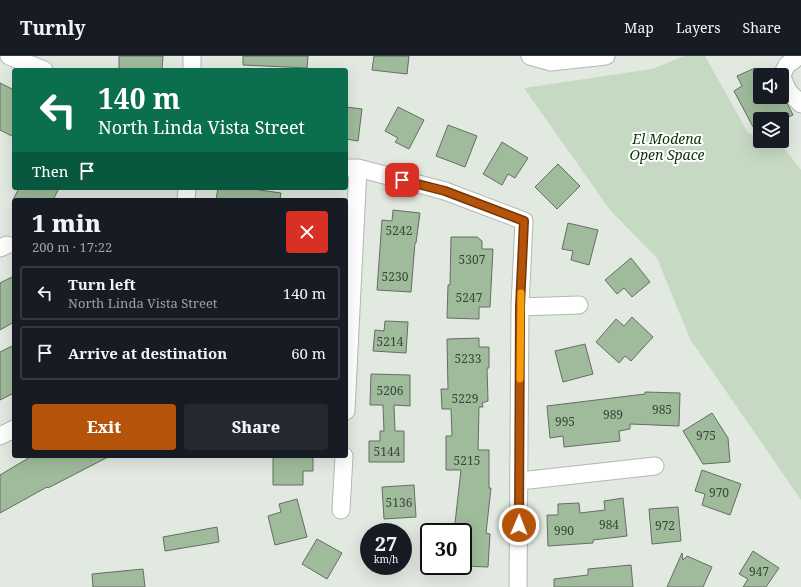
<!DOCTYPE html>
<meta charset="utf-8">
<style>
body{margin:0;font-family:"Noto Serif",serif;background:#242831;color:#f1f3f6;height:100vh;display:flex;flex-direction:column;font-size:15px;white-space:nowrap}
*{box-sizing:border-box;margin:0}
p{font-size:13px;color:#9ea1a6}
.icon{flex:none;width:22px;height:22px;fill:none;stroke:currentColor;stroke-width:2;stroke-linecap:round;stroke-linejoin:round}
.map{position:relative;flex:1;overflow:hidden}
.panel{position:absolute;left:12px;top:142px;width:336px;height:260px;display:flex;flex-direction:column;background:#171b24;border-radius:4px;box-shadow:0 4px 16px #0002}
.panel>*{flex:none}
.banner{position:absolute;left:12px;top:12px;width:336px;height:122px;border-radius:4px;box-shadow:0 4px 16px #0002;background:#0b6e4f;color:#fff;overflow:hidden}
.tools{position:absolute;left:753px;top:12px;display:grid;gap:8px}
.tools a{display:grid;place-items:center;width:36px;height:36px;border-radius:4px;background:#171b24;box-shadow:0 4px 16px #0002;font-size:20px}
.speed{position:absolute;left:360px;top:467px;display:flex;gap:8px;font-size:20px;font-weight:700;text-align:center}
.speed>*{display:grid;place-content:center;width:52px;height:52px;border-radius:50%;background:#171b24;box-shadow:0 4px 16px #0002;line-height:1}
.speed small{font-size:10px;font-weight:400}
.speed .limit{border:2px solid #111;border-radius:6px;background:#fff;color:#111}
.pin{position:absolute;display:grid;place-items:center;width:34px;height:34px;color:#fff;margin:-17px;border-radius:8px;box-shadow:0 2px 6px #0006}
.me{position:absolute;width:44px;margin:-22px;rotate:1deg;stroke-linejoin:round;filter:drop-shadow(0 0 3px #0008)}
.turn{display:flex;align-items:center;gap:14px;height:84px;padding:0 20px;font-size:18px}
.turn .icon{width:52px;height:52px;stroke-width:2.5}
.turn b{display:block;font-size:28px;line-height:34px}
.then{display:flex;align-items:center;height:38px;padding:0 20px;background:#0003;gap:8px;font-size:15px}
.round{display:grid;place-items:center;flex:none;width:42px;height:42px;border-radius:4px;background:#242831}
.headline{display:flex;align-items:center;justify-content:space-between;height:68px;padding:0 20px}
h1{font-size:24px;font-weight:800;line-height:30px}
.button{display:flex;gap:8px;margin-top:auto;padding:8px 20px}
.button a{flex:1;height:46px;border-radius:4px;background:#b45309;color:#fff;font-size:16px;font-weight:800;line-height:46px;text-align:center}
.button a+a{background:#242831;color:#f1f3f6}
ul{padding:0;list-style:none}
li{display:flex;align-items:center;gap:12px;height:54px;margin:0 8px 6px;padding:0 12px;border:2px solid #363941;border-radius:4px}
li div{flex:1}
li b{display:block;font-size:15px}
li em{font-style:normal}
header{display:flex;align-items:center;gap:24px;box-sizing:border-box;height:56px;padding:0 20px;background:#171b24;border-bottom:1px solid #363941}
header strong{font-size:19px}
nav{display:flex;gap:22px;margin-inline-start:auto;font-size:14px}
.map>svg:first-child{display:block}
.green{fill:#c6d9c3}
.building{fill:#9fbb9b;stroke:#666d65}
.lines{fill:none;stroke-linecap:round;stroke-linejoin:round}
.minor-casing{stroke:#b1b9b0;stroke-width:19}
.minor{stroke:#fff;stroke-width:17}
.route-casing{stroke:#753606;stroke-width:10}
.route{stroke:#b45309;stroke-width:7}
.slow{stroke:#f59e0b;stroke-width:7}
.labels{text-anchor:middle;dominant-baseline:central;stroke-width:4;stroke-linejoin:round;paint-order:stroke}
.number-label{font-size:12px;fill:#3a443a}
.park-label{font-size:14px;font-style:italic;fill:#0b3306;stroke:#fff}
</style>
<header>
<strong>Turnly</strong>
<nav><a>Map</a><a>Layers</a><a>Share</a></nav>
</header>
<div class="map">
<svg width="801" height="531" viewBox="0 0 801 531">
<rect width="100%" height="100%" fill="#e1e9e0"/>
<path class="green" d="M684 0H705L748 77 760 81V85H773L781 88 801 114V444L690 283 657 202 610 154 524 32 652 13Z"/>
<path class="building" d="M119 0H163L162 14H119Z
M243 0H308L307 12 243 9Z
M374 0H409L407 18 372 14Z
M755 12 756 15 760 12V41H766V45L776 41H780L788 49 793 59 784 63H760V84L734 35 742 30 737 20Z
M0 27 14 34V81L0 74Z
M346 51 362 53 358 85 346 83Z
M398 51 424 64 409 93 395 86 398 82 385 75Z
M448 69 477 80 465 111 436 100Z
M502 86 528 102 515 122 508 118 502 129 483 118Z
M558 108 580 130 557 153 535 131Z
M19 132H59L53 144H13Z
M218 132H245L281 137 280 144H216Z
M393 154 420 157 416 187H415L411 236 377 234 382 164 392 165Z
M568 167 598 174 589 209 571 204 573 195 562 193Z
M451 181H477L482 185V193H493L490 251H479V263L447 262 448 229H450Z
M631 202 650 226 632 241 624 232 617 238 605 224Z
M14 220V266L0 274V227Z
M632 261 653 281 631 305 625 300 619 307 596 286 616 263 624 270Z
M385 265 408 266 406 297 373 295 375 274 384 275Z
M479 282V291H489V312H487L488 345 482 347 483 351H479L478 394H489V432H491L486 477 490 478 488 511 463 510V476H454L461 414H446V380H452L451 353H442L441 333H448L447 283Z
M585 288 593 318 563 326 555 295Z
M14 289V337L0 344V296Z
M371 318 410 319V350L394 349 395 375H404V406H369V385H380V375H384L383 349H370Z
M645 336 680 337 679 370 630 368V373L619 375 620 385 564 391 563 380 550 382 547 350 645 338Z
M712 357 728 382 730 406 703 408 683 375Z
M32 400H110L48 432 47 431 0 457V419Z
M273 400H313V415H303V429H273Z
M702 414 741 428 730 459 702 449 705 438 695 435Z
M414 429 416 461 384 463 382 431Z
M623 442 627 480 593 484V487L548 490 547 459H558V448L579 447 580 457 605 454 604 445Z
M297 443 307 481 275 489 268 460 281 456 279 448Z
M678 451 681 485 652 488 649 453Z
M217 471 219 486 165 495 163 481Z
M317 483 342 497 327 523 302 508Z
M753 495 779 512 766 531H743L748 523 739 518Z
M682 497 683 504 687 500 712 511 703 531H667Z
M631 509 633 531H554V523L588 519V513Z
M143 513 145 531H93L92 518Z"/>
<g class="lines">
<g class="minor-casing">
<path id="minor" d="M9 0 44 14
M530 0 551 6 606 0
M192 14V0
M782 19 787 9 799 0
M782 21 788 35 801 48
M346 112H358L445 135 524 165 520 251 518 531
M186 144 187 132
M0 192 7 189
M520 251 579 249
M346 355 358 112
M0 380 14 373
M520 425 655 410
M341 454 344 400"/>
</g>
<use href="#minor" class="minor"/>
</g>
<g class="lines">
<g class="route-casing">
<path id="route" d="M402 124 445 135 524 165 520 250 519 469"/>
</g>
<use href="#route" class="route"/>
<path class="slow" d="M520 323 521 237"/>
</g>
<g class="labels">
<g class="number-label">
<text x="399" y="174">5242</text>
<text x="472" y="203">5307</text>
<text x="395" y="220">5230</text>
<text x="469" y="241">5247</text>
<text x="390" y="285">5214</text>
<text x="468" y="302">5233</text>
<text x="390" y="334">5206</text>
<text x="465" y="342">5229</text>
<text x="662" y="353">985</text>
<text x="613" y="358">989</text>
<text x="565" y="365">995</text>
<text x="706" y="379">975</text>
<text x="387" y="395">5144</text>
<text x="467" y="404">5215</text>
<text x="719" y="436">970</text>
<text x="399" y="446">5136</text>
<text x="609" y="468">984</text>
<text x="665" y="469">972</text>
<text x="564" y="474">990</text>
<text x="759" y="515">947</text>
</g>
<g class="park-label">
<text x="667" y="82">El Modena<tspan x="667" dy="16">Open Space</tspan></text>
</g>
</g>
</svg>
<div class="tools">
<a><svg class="icon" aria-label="sound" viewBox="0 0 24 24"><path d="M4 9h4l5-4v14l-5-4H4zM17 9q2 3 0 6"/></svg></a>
<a><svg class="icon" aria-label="layers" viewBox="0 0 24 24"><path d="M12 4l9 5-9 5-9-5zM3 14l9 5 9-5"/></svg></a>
</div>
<div class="speed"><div>27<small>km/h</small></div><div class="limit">30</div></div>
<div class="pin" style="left:402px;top:124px;background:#d93025"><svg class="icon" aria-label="arrive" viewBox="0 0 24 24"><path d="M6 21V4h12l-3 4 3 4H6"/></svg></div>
<svg class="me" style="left:519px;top:469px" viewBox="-20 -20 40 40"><circle r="17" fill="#b45309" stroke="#fff" stroke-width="3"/><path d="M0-11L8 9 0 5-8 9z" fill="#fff"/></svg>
<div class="banner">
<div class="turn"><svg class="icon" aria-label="left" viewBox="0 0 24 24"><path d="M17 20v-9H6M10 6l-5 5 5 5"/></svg><div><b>140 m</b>North Linda Vista Street</div></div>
<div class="then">Then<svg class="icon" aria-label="arrive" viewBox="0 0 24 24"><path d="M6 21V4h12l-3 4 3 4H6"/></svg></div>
</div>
<section class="panel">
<div class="headline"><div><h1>1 min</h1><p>200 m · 17:22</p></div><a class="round" style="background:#d93025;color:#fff"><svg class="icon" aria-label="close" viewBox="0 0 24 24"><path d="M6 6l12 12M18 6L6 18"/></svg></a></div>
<ul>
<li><svg class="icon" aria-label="left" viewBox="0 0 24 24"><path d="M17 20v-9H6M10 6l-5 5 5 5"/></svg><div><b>Turn left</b><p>North Linda Vista Street</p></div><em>140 m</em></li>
<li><svg class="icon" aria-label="arrive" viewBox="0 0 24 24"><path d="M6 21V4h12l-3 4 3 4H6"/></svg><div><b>Arrive at destination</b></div><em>60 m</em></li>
</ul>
<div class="button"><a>Exit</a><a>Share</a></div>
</section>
</div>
